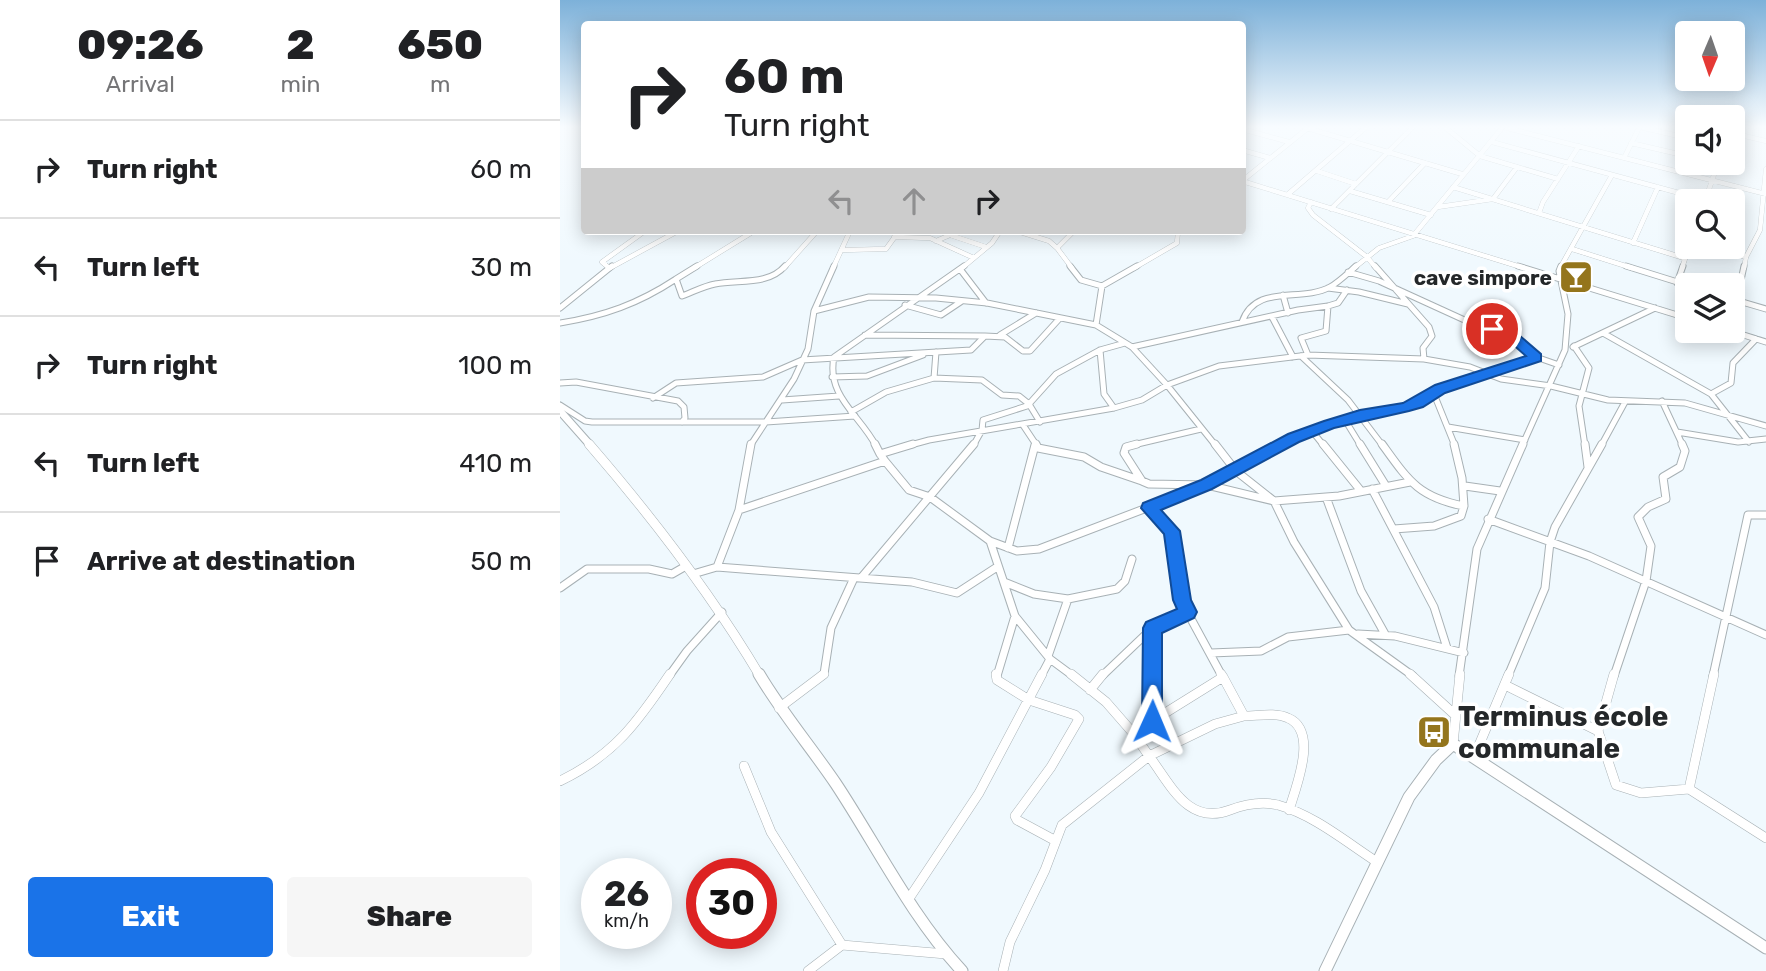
<!DOCTYPE html>
<meta charset="utf-8">
<style>
body{margin:0;font-family:Rubik,sans-serif;background:#f6f6f6;color:#202124;height:100vh;display:flex;flex-direction:column;font-size:26px;white-space:nowrap}
*{box-sizing:border-box;margin:0}
p{font-size:23px;color:#757577}
.icon{flex:none;width:38px;height:38px;fill:none;stroke:currentColor;stroke-width:2;stroke-linecap:round;stroke-linejoin:round}
.map{position:relative;flex:1;overflow:hidden}
.side{display:flex;flex-direction:column;background:#fff;width:560px}
.side>*{flex:none}
.top-card{position:absolute;left:21px;top:21px;width:665px;height:214px;border-radius:7px;box-shadow:0 4px 18px #0003;background:#fff;color:#202124;overflow:hidden}
.needle{width:46px;rotate:182deg}
.fabs{position:absolute;left:1115px;top:21px;display:grid;gap:14px}
.fabs a{display:grid;place-items:center;width:70px;height:70px;border-radius:7px;background:#fff;box-shadow:0 4px 18px #0003;font-size:35px}
.speed{position:absolute;left:21px;top:858px;display:flex;gap:14px;font-size:35px;font-weight:700;text-align:center}
.speed>*{display:grid;place-content:center;width:91px;height:91px;border-radius:50%;background:#fff;box-shadow:0 4px 18px #0003;line-height:1}
.speed small{font-size:18px;font-weight:400}
.speed .limit{border:10px solid #d22;background:#fff;color:#111}
.pin{position:absolute;display:grid;place-items:center;width:60px;height:60px;color:#fff;margin:-30px;border:4px solid #fff;border-radius:50%;box-shadow:0 2px 7px #0007}
.me{position:absolute;width:77px;margin:-38px;rotate:1deg;stroke-linejoin:round;filter:drop-shadow(0 0 5px #0008)}
.turn{display:flex;align-items:center;gap:24px;height:147px;padding:0 28px;font-size:32px}
.turn .icon{width:91px;height:91px;stroke-width:2.5}
.turn b{display:block;font-size:49px;line-height:60px}
.lanes{display:flex;align-items:center;height:66px;padding:0 28px;background:#0003;justify-content:center;gap:35px;direction:ltr}
.lanes .off{opacity:.35}
.eta{display:flex;justify-content:space-evenly;align-items:center;height:119px;text-align:center}
.eta b{font-size:42px;font-weight:800;line-height:49px}
.action{display:flex;gap:14px;margin-top:auto;padding:14px 28px}
.action a{flex:1;height:80px;border-radius:7px;background:#1a73e8;color:#fff;font-size:28px;font-weight:800;line-height:80px;text-align:center}
.action a+a{background:#f6f6f6;color:#202124}
ul{padding:0;list-style:none}
li{display:flex;align-items:center;gap:21px;height:98px;padding:0 28px;border-top:2px solid #e0e0e0}
li div{flex:1}
li b{display:block;font-size:26px}
li em{font-style:normal}
main{display:flex;flex:1;min-height:0}
.map>svg:first-child{display:block}
.lines{fill:none;stroke-linecap:round;stroke-linejoin:round}
.minor-far3-casing{stroke:#a8b1b5;stroke-width:5}
.minor-far2-casing{stroke:#a8b1b5;stroke-width:7}
.minor-far1-casing{stroke:#a8b1b5;stroke-width:9}
.minor-casing{stroke:#a8b1b5;stroke-width:10}
.tertiary-far2-casing{stroke:#a8b1b5;stroke-width:9}
.tertiary-far1-casing{stroke:#a8b1b5;stroke-width:10}
.tertiary-casing{stroke:#a8b1b5;stroke-width:13}
.minor-far3{stroke:#fff;stroke-width:4.5}
.minor-far2{stroke:#fff;stroke-width:5}
.minor-far1{stroke:#fff;stroke-width:7}
.minor{stroke:#fff;stroke-width:9}
.tertiary-far2{stroke:#fff;stroke-width:7}
.tertiary-far1{stroke:#fff;stroke-width:9}
.tertiary{stroke:#fff;stroke-width:11}
.route{fill:#1a73e8;stroke:#114b97;stroke-width:2}
.labels{text-anchor:middle;dominant-baseline:central;stroke-width:7;stroke-linejoin:round;paint-order:stroke}
.far-poi-label{font-size:21px;font-weight:bold;fill:#242729;stroke:#fff;text-anchor:end}
.near-poi-label{font-size:28px;font-weight:bold;fill:#242729;stroke:#fff;text-anchor:start}
</style>
<main>
<section class="side">
<div class="eta">
<div><b>09:26</b><p>Arrival</p></div>
<div><b>2</b><p>min</p></div>
<div><b>650</b><p>m</p></div>
</div>
<ul>
<li><svg class="icon" aria-label="right" viewBox="0 0 24 24"><path d="M7 20v-9h11M14 6l5 5-5 5"/></svg><div><b>Turn right</b></div><em>60 m</em></li>
<li><svg class="icon" aria-label="left" viewBox="0 0 24 24"><path d="M17 20v-9H6M10 6l-5 5 5 5"/></svg><div><b>Turn left</b></div><em>30 m</em></li>
<li><svg class="icon" aria-label="right" viewBox="0 0 24 24"><path d="M7 20v-9h11M14 6l5 5-5 5"/></svg><div><b>Turn right</b></div><em>100 m</em></li>
<li><svg class="icon" aria-label="left" viewBox="0 0 24 24"><path d="M17 20v-9H6M10 6l-5 5 5 5"/></svg><div><b>Turn left</b></div><em>410 m</em></li>
<li><svg class="icon" aria-label="arrive" viewBox="0 0 24 24"><path d="M6 21V4h12l-3 4 3 4H6"/></svg><div><b>Arrive at destination</b></div><em>50 m</em></li>
</ul>
<div class="action"><a>Exit</a><a>Share</a></div>
</section>
<div class="map">
<svg width="1206" height="971" viewBox="0 0 1206 971">
<rect width="100%" height="100%" fill="#f0f9fe"/>
<g class="lines">
<g class="minor-far3-casing">
<path id="minor-far3" d="M747 128 902 174
M886 128 920 156 998 179
M947 128 1206 194
M1084 128 1127 138
M682 129 729 142
M1172 133 1206 141
M932 142 1145 200
M1071 143 1127 156
M682 150 710 158
M1064 158 1079 128
M757 171 796 184
M682 181 964 268
M682 181 748 128
M893 187 1124 258
M790 191 871 215
M727 195 805 128
M1145 201 1158 163
M751 202 748 208 753 215 807 257 816 268
M828 202 865 163
M878 207 933 199 957 167
M771 209 852 128
M979 213 983 202 1019 146
M457 231 489 241 497 248
M587 231H593
M334 237 370 238 414 258
M376 241 390 235 426 247
M1073 243 1098 187
M1152 247 1186 257
M1012 249 1072 268
M282 250 326 249 339 231
M48 267 42 262 85 231
M50 268 118 231
M134 268 194 231
M224 268 257 231
M273 268 290 231
M402 268 432 243 440 231
M512 268 497 248 514 231
M574 268 617 243 618 231
M794 268 819 248 853 236 942 128
M1000 268 1052 175
M1122 268 1129 247
M1184 268 1186 257 1200 230 1206 169"/>
</g>
<g class="minor-far2-casing">
<path id="minor-far2" d="M137 266 116 279 122 296C133 292 144 286 155 284 178 279 208 286 225 266
M274 266 254 311 309 297 376 298 427 303 536 325 572 347 607 385 656 446
M510 266 521 280 542 286 536 325
M815 266 869 327 872 336 863 348 864 359
M958 266 1127 318
M1066 266 1127 285
M400 269 426 303
M788 272 819 281 911 323 941 331 954 338 976 357 999 365
M1117 283 1123 266
M542 286 577 266
M768 288 799 292 848 304
M723 295 728 313
M1172 299 1206 309
M345 305 381 315 402 301
M0 308 52 266
M712 317 733 357
M682 322C696 283 740 303 770 287 779 282 788 273 796 266
M0 323C44 316 78 304 116 279
M1172 323 1184 266
M1171 331 1206 342
M1043 333 1151 394 1189 442
M305 335 425 336
M440 335 476 313
M1014 346 1029 368 1019 406 1025 446
M572 347 738 310 768 306 778 303 787 290
M1013 347 1095 308
M540 350 544 394 554 408
M376 352 374 378 422 380 442 395 459 396 469 404
M748 355 741 338 766 331 768 306
M741 356 788 400 823 446
M272 377 307 376 363 355
M0 383 16 382 118 401 124 407 125 418 122 422
M874 394 895 446
M1151 394 1171 383 1173 363 1196 339
M93 398 116 383 203 377 242 360 411 350 425 336 445 337 463 351H470L500 318
M222 400 279 396
M1102 401 1123 446
M0 405 25 421 32 422H206L295 416
M291 412 326 392 374 378
M480 422 469 404 496 374 540 350 565 343
M463 425 477 446
M888 427 965 440
M752 431 764 446
M1117 432 1178 442 1206 439
M190 446 234 379 248 349 254 311
M316 446C300 415 266 396 274 357L404 266
M347 446 369 440 554 408 582 400 607 385 659 366 748 355 864 359 910 367 941 379 991 386 1048 400 1125 403 1206 426
M413 446 422 430 423 420 470 405
M569 446 641 429
M718 446 733 438 785 420
M801 446 785 420 844 408 858 403 880 389 976 357
M962 446 1005 350 1008 314 999 271 1001 266
M1041 446 1065 402"/>
</g>
<g class="minor-far1-casing">
<path id="minor-far1" d="M315 444 320 454
M476 444 478 448 524 457 541 467 582 481
M577 444 566 447 564 453 582 481 589 484 647 485 714 501 779 496 850 482
M655 444 676 471 714 501 734 542 789 630 853 676
M763 444 801 491
M800 444 826 486
M822 444C848 480 858 497 904 506L902 478 894 444
M1025 444 1028 467
M325 461 349 490 370 497 430 541 457 551 479 549 647 485 721 444
M905 486 940 491
M812 489 874 607 887 648
M766 497 801 591 825 634
M589 508 612 531 624 606 662 676
M179 510 191 444
M928 519 1029 556 1206 635
M834 529 874 526 901 516 904 506
M430 541 455 616 490 659 481 676
M448 548 475 445
M157 567 352 582 397 593 437 567
M133 574 157 567 179 510 325 461 320 454 353 444
M301 578 414 444
M444 582 474 594 508 599 557 589 565 581 572 559
M0 588 27 569H89L112 574 126 566
M592 628V676
M798 634 835 636 904 653
M651 653 701 651 728 637 789 630
M488 656 508 599
M490 659 513 676
M109 676 127 651 162 612
M261 676 264 674 271 628 294 578
M437 676 455 616
M542 676 584 636 628 613
M899 676 917 549 963 444
M948 676 985 588 990 542 995 527 1042 444
M1054 676 1086 581 1091 546 1078 517 1088 507 1106 499 1103 477 1120 467 1125 451 1122 444
M1153 676 1188 515H1206"/>
</g>
<g class="minor-casing">
<path id="minor" d="M436 674 437 680 469 700 515 715 519 719 491 767 455 816 457 820 496 841
M511 674 546 702 573 733
M592 674V721
M661 674 663 677
M850 674 894 714
M663 677 684 716 655 724 589 756 573 733Z
M947 686 1038 731 1054 674
M530 690 543 674
M219 708 264 674
M684 716C698 716 715 712 728 718 759 731 736 787 729 810
M1038 731 1056 785 1081 793 1129 789 1154 674
M893 744 900 674
M914 757 949 674
M184 766 211 832 282 945
M0 781C54 755 77 723 110 674
M1129 789 1206 838
M348 900 419 793 482 674
M248 971 282 945 386 954
M443 971 450 942 485 870 502 825 589 756C611 785 628 826 670 810 686 804 701 801 718 805 754 815 786 842 817 862"/>
</g>
<g class="tertiary-far2-casing">
<path id="tertiary-far2" d="M0 411 31 446"/>
</g>
<g class="tertiary-far1-casing">
<path id="tertiary-far1" d="M29 444C93 518 150 592 200 676"/>
</g>
<g class="tertiary-casing">
<path id="tertiary" d="M199 674C222 713 251 747 276 784 317 846 351 916 402 971
M765 971 849 797 876 760 893 744 1206 948"/>
</g>
<use href="#minor-far3" class="minor-far3"/>
<use href="#minor-far2" class="minor-far2"/>
<use href="#minor-far1" class="minor-far1"/>
<use href="#minor" class="minor"/>
<use href="#tertiary-far2" class="tertiary-far2"/>
<use href="#tertiary-far1" class="tertiary-far1"/>
<use href="#tertiary" class="tertiary"/>
</g>
<linearGradient id="sky" x2="0" y2="1"><stop stop-color="#7db1d9"/><stop offset="0.48" stop-color="#f8fcff"/><stop offset="1" stop-color="#f8fcff" stop-opacity="0"/></linearGradient>
<rect width="1206" height="264" fill="url(#sky)"/>
<path class="route" d="M932 325 959 335 981 354V361L885 393 863 407 849 411 774 428 739 442 652 489 601 510 620 531 631 600 637 612 634 618 602 633V721L599 728 592 731 585 728 582 721 583 628 586 622 617 609 613 600 604 534 581 508 583 503 641 480 728 434 764 421 800 410 843 403 875 385 966 356 949 341 927 332 925 329Z"/>
<defs>
<g id="bar-square" transform="scale(1.75)"><rect x="-9" y="-9" width="18" height="18" rx="4" fill="#94751c" stroke="#fff"/><path d="M-6-5H6L.8 .8V4.5H3.5V6h-7V4.5H-.8V.8Z" fill="#fff"/></g>
<g id="bus-square" transform="scale(1.75)"><rect x="-9" y="-9" width="18" height="18" rx="4" fill="#94751c" stroke="#fff"/><path d="M-5-6H5V4H4V6H2V4H-2V6H-4V4H-5ZM-3.5-4V0h7V-4ZM-3.5 1.2v1.5H-2V1.2ZM2 1.2v1.5H3.5V1.2Z" fill="#fff"/></g>
</defs>
<g fill-rule="evenodd">
<use href="#bar-square" x="1016" y="277"/>
<use href="#bus-square" x="874" y="732"/>
</g>
<g class="labels">
<g class="far-poi-label">
<text x="992" y="277">cave simpore</text>
</g>
<g class="near-poi-label">
<text x="898" y="716">Terminus école<tspan x="898" dy="32">communale</tspan></text>
</g>
</g>
</svg>
<div class="fabs">
<a><svg class="needle" viewBox="-14 -14 28 28"><path d="M0-13l5 13h-10z" fill="#e53935"/><path d="M0 13l5-13h-10z" fill="#757577"/></svg></a>
<a><svg class="icon" aria-label="sound" viewBox="0 0 24 24"><path d="M4 9h4l5-4v14l-5-4H4zM17 9q2 3 0 6"/></svg></a>
<a><svg class="icon" aria-label="search" viewBox="0 0 24 24"><circle cx="10" cy="10" r="6"/><path d="M15 15l6 6"/></svg></a>
<a><svg class="icon" aria-label="layers" viewBox="0 0 24 24"><path d="M12 4l9 5-9 5-9-5zM3 14l9 5 9-5"/></svg></a>
</div>
<div class="speed"><div>26<small>km/h</small></div><div class="limit">30</div></div>
<div class="pin" style="left:932px;top:329px;background:#d93025"><svg class="icon" aria-label="arrive" viewBox="0 0 24 24"><path d="M6 21V4h12l-3 4 3 4H6"/></svg></div>
<svg class="me" style="left:592px;top:721px" viewBox="-20 -20 40 40"><path d="M0-17L14 15 0 8-14 15z" fill="#1a73e8" stroke="#fff" stroke-width="4"/></svg>
<div class="top-card">
<div class="turn"><svg class="icon" aria-label="right" viewBox="0 0 24 24"><path d="M7 20v-9h11M14 6l5 5-5 5"/></svg><div><b>60 m</b>Turn right</div></div>
<div class="lanes"><svg class="icon off" aria-label="left" viewBox="0 0 24 24"><path d="M17 20v-9H6M10 6l-5 5 5 5"/></svg><svg class="icon off" aria-label="ahead" viewBox="0 0 24 24"><path d="M12 20V5M6 11l6-6 6 6"/></svg><svg class="icon" aria-label="right" viewBox="0 0 24 24"><path d="M7 20v-9h11M14 6l5 5-5 5"/></svg></div>
</div>
</div>
</main>
